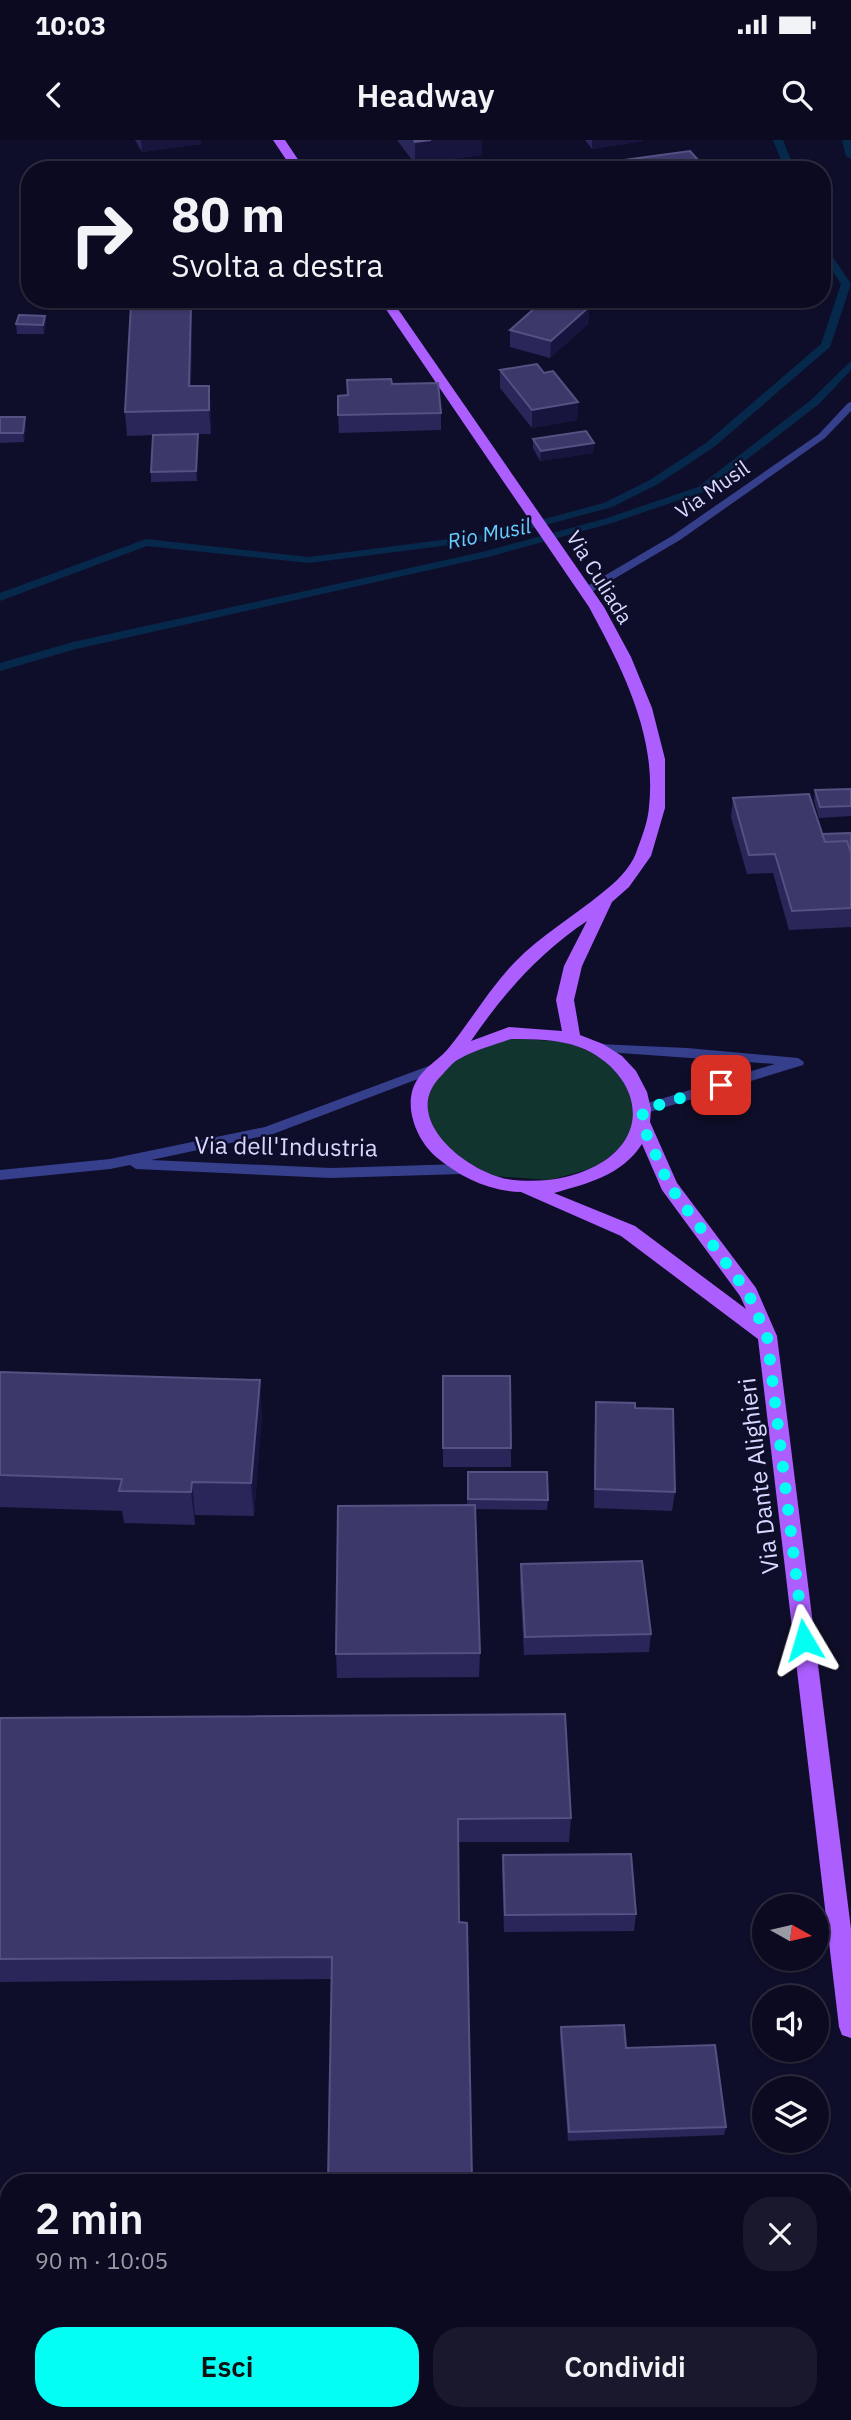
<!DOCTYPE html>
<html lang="it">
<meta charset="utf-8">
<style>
body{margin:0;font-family:"IBM Plex Sans",sans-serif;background:#19182d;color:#f1f3f6;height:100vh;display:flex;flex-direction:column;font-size:26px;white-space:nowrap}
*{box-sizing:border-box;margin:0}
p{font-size:23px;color:#9a9aa5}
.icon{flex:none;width:38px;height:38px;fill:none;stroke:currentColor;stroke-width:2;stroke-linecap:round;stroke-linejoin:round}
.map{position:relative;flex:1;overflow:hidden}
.details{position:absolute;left:0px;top:2034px;width:852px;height:247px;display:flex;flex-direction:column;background:#0b0a20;border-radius:28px 28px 0 0;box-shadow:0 2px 5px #0004,0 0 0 2px #2b2b3e}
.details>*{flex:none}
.banner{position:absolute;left:21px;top:21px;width:810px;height:147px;border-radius:28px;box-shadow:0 2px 5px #0004,0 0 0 2px #2b2b3e;background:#0b0a20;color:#f1f3f6;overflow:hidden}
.needle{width:46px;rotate:98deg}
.tools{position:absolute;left:752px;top:1754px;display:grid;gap:14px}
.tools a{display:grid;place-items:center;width:77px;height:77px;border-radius:50%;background:#0b0a20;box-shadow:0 2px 5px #0004,0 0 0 2px #2b2b3e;font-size:35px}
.pin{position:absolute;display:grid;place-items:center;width:60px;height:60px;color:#fff;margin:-30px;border-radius:14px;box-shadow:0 4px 10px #0006}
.me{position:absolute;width:77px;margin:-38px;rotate:353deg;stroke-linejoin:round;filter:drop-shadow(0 0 5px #0008)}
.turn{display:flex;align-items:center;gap:24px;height:147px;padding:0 35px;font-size:32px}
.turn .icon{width:91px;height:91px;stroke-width:2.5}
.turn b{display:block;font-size:49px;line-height:60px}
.round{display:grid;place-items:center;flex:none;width:74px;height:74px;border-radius:28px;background:#19182d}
.overview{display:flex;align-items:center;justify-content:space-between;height:119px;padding:0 35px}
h1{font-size:42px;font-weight:600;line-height:52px}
.cta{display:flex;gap:14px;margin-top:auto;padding:14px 35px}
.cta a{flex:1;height:80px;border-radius:28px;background:#03fff4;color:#111;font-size:28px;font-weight:600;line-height:80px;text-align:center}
.cta a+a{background:#19182d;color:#f1f3f6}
.status{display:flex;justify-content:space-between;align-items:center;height:49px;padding:0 35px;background:#0b0a20;direction:ltr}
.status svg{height:19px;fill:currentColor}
header{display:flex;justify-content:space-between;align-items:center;height:91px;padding:0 35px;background:#0b0a20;font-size:32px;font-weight:600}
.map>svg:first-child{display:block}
.green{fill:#11342e}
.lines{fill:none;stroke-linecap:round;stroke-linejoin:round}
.stream{fill:#06294b;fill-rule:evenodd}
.minor{fill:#363f8c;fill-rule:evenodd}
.tertiary{fill:#363f8c;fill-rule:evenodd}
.primary{fill:#ac5eff;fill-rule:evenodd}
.wall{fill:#292659}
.shaded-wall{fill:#17153e}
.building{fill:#3c396a;stroke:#545282;stroke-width:2}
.route{stroke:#03fff4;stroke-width:12;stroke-dasharray:0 21.6}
.labels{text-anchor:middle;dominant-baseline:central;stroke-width:5;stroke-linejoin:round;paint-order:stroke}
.far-street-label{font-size:21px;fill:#d7d8ff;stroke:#0f0e2a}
.far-water-label{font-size:21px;font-style:italic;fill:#65ceff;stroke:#0f0e2a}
.street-label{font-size:24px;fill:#d7d8ff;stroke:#0f0e2a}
</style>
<div class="status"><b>10:03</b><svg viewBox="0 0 49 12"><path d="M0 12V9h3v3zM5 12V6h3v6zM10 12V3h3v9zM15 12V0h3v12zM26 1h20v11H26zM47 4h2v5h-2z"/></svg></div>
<header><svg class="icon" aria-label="back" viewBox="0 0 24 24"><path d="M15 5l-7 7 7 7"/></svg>Headway<svg class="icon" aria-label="search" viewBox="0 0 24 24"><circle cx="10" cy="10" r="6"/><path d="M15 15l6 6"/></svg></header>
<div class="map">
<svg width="851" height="2280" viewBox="0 0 851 2280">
<rect width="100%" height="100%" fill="#0f0e2a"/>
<path class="green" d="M507 898 567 902 604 918 628 943 635 969 629 1000 597 1027 550 1040 492 1036 443 1010 426 980 430 945 459 916Z"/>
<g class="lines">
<path class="stream" d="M773 0H783L795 30H785Z
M842 0H851V19L846 16Z
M822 104 825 105 851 144 830 207 714 307 658 344 612 367 489 400 309 423 147 406 0 461V453L146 399 309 417 488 394 604 363 650 340 706 303 821 204 841 144 822 115Z
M851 221V230L819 264 706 351 612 383 488 417 76 509 0 531V523L73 502 482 412 604 379 698 347 811 260Z"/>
<path class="minor" d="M851 262V271L825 298 680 400 590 453H582V449L672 396 819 294 848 263Z
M597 904 687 908 798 918 804 922 803 925 643 974 636 969 638 966 775 924 592 911 591 908 592 905Z
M351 2272H379L385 2280H356Z"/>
<path class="tertiary" d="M434 924 440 928 439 931 273 994 151 1020 331 1028 461 1024 468 1029 461 1034 331 1038 136 1029 130 1025 110 1029 0 1040V1030L110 1019 265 987Z"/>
<path class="primary" d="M273 0H285L305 30H293Z
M379 159H391L604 467 631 517 652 568 665 619V668L651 716 629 747 612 762 582 826 574 860 580 895 603 904 622 916 636 931 647 952 651 969 650 982 677 1043 756 1148 777 1196 851 1789V1898L842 1895 839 1887 758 1199 621 1096 521 1052C488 1051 460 1037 435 1016 416 999 402 964 417 940 424 928 438 920 447 910 471 881 489 849 515 822 541 795 573 777 602 753 615 743 630 729 636 713 641 699 648 682 649 667 657 595 622 528 589 467ZM587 781 564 826 556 860 562 891 509 887 471 901C504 853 539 813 587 781ZM511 899C533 899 558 899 579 907 630 926 657 985 604 1021 577 1039 539 1044 507 1039 466 1031 399 978 441 936 447 930 453 921 461 918 476 910 494 905 511 899ZM642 1004 662 1050 740 1156 746 1169 635 1086 554 1053C588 1043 621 1036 642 1004Z"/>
</g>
<path class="wall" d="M135 0H201V4L142 12Z
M397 0H482V15L415 24Z
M585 0H643V1L592 9Z
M624 20 707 30H624Z
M191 164 192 187 191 246 211 269V294H194L198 304 197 341 151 342V332L153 295 127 296 125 272Z
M589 167 588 184 550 218 510 207V190Z
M45 176 46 185 44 194H17L16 184Z
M500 230 544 233 578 262 577 280 532 288 500 248Z
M392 244 441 273V290L339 293 338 275 348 255Z
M0 277 26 286 24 302 0 303Z
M533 299 594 303 593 313 540 321 533 308Z
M851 649V676L819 678 814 661 815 650Z
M733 658 822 694 851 693V787L789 790 773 733 747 734 731 677Z
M0 1232 262 1273 254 1376 195 1375V1385L124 1383 122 1371 0 1367Z
M443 1236 511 1308V1327H443Z
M596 1262 635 1268 675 1352 672 1371 594 1368 595 1281Z
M468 1332 548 1360 547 1370 475 1369 480 1513 479 1537 337 1538 336 1514 467 1365Z
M521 1424 651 1494 649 1512 524 1515 520 1442Z
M0 1578 571 1678 569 1702H458L331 1839 0 1842Z
M503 1715 636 1774 634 1791 504 1792 502 1732Z
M561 1887 626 1908 726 1987 724 1995 568 2001 560 1896Z"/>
<path class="shaded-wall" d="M141 0H201V4L142 12Z
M431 0H482V15L415 24V2Z
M592 0H643V1L592 9Z
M191 164 192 187 190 270 189 246Z
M589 167 588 184 550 218 551 201Z
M45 176 46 185 44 194 43 185Z
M209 246 211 269V294L209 270Z
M578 262 577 280 532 288V270Z
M25 277 26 286 24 302 23 293Z
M198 294V304L197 341 196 331Z
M594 303 593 313 540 321 541 311Z
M260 1240 262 1273 254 1376 251 1343Z
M192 1342 195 1375V1385L191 1352Z"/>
<path class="building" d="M414 0H431L415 2Z
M690 11 707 30H632L624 20Z
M545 159H560L589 167 551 201 510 190Z
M131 164H191L189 246H209V270L125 272Z
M19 175 45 176 43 185 16 184Z
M537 224 544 233 553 231 578 262 532 270 500 230Z
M391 239 392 244 438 243 441 273 338 275V256L348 255 347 240Z
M0 277H25L23 293H0Z
M586 291 594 303 541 311 533 299Z
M198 294 196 331 151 332 153 295Z
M851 649V666L820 667 815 650Z
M809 654 825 702 847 701 851 713V768L792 771 775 714 749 715 733 658Z
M851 693V713L847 701 825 702 822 694Z
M0 1232 260 1240 251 1343 192 1342 191 1352 119 1351 122 1339 0 1335Z
M443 1236H510L511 1308H443Z
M596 1262 635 1263V1268L673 1269 675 1352 595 1349Z
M468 1332H547L548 1360 468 1359Z
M475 1365 480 1513 336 1514 338 1366Z
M642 1421 651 1494 525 1497 521 1424Z
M565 1574 571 1678 458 1679 459 1782 467 1783 472 2042H328L332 1817 0 1819V1578Z
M631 1714 636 1774 505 1775 503 1715Z
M624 1885 626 1908 715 1905 726 1987 569 1992 561 1887Z"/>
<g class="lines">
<path class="route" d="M721 945 643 970 642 984 669 1045 748 1153 767 1196 804 1500"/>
</g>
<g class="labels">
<g class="far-street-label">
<text transform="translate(712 349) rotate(-35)">Via Musil</text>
<text transform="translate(600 437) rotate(58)">Via Culiada</text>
</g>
<g class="far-water-label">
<text transform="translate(489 393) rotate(-11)">Rio Musil</text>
</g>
<g class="street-label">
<text transform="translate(286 1006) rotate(1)">Via dell'Industria</text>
<text transform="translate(758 1336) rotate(-97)">Via Dante Alighieri</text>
</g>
</g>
</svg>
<div class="tools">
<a><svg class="needle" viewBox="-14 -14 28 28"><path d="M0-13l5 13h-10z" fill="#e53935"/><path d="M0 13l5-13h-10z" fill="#9a9aa5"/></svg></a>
<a><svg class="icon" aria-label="sound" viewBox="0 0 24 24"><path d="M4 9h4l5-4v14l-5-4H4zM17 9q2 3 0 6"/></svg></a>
<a><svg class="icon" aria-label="layers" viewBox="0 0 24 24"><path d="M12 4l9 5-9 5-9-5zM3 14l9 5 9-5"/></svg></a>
</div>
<div class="pin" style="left:721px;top:945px;background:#d93025"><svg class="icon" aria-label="arrive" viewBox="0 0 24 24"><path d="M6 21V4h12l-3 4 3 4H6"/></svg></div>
<svg class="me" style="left:804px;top:1500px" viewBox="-20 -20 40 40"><path d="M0-17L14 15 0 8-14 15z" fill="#03fff4" stroke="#fff" stroke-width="4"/></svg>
<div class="banner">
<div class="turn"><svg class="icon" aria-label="right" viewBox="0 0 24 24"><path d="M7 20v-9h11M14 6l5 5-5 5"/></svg><div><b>80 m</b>Svolta a destra</div></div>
</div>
<section class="details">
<div class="overview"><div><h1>2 min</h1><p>90 m · 10:05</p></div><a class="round"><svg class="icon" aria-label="close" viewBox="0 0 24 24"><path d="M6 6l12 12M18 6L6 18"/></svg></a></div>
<div class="cta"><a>Esci</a><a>Condividi</a></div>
</section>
</div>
